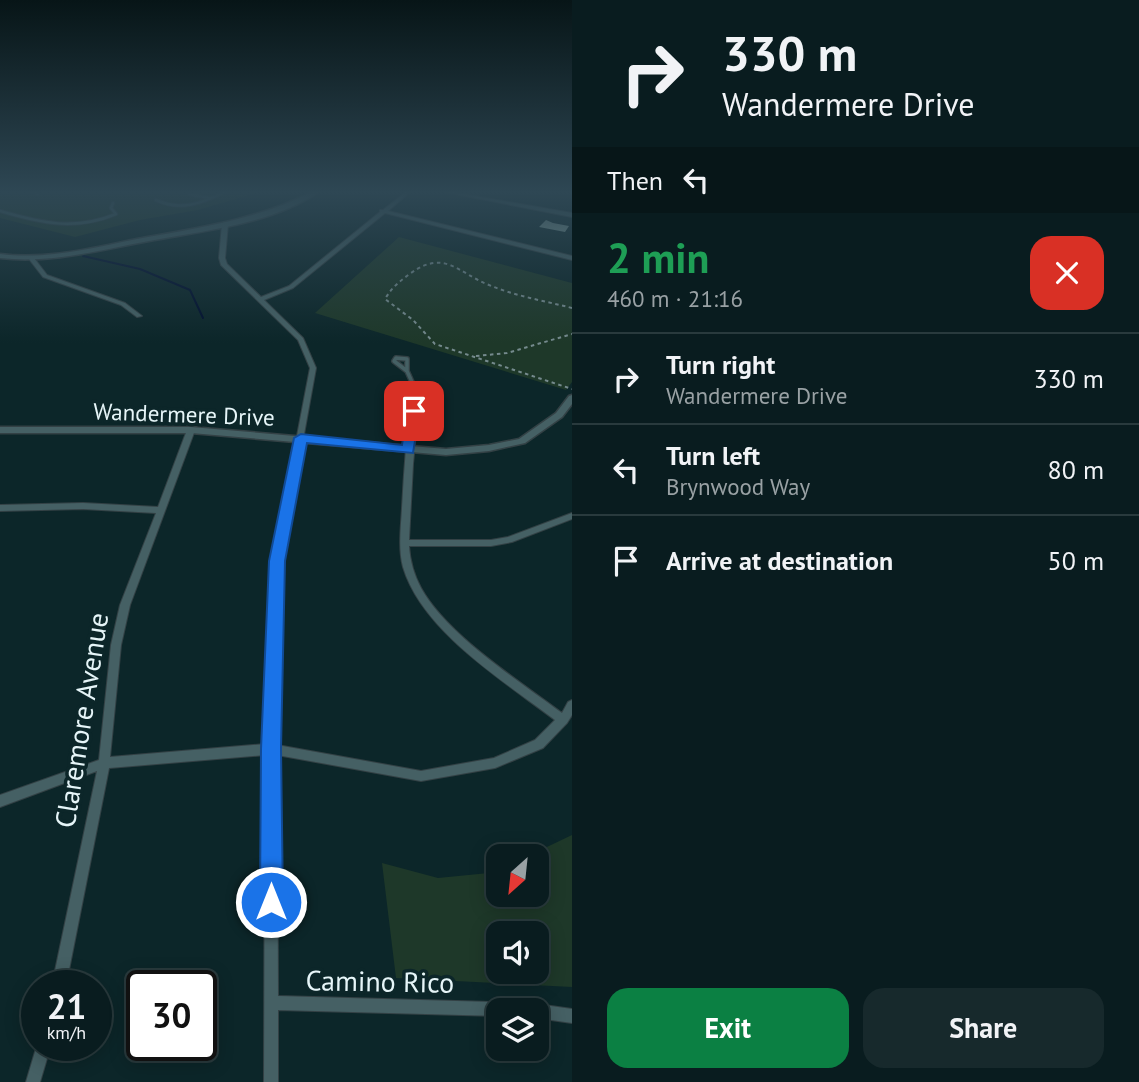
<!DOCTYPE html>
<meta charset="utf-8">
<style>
body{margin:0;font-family:"PT Sans",sans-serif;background:#17292c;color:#f1f3f6;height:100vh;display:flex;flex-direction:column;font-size:26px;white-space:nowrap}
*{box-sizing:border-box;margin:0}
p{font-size:23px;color:#99a1a4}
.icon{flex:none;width:38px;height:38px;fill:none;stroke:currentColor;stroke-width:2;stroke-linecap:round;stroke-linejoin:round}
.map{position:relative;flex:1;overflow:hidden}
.side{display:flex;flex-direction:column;background:#091c1f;width:567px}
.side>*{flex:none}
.banner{background:#091c1f;color:#f1f3f6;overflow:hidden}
.needle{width:46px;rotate:207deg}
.fabs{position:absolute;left:486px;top:844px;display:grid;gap:14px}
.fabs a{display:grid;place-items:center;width:63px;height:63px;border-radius:14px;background:#091c1f;box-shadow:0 4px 18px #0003,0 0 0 2px #293a3d;font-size:35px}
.speed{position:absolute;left:21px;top:970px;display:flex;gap:14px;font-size:35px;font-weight:700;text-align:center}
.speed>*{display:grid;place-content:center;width:91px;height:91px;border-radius:50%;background:#091c1f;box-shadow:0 4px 18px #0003,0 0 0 2px #293a3d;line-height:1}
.speed small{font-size:18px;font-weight:400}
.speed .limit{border:4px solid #111;border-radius:10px;background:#fff;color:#111}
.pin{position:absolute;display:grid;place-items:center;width:60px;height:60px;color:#fff;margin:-30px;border-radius:14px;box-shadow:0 4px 10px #0006}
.me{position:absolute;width:77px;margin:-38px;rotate:0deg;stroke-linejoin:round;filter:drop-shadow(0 0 5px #0008)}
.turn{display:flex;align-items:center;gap:24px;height:147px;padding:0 35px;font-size:32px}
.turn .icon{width:91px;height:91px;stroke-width:2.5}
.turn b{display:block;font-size:49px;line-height:60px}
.then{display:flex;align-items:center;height:66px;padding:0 35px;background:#0003;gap:14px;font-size:26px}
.round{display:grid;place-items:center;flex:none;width:74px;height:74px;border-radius:21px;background:#17292c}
.headline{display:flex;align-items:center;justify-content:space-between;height:119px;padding:0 35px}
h1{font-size:42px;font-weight:700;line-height:52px;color:#1e9e55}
.cta{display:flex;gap:14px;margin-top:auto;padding:14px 35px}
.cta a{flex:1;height:80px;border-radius:21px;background:#0b8043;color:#fff;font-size:28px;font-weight:700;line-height:80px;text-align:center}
.cta a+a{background:#17292c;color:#f1f3f6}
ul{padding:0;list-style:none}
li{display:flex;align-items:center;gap:21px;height:91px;padding:0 35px;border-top:2px solid #293a3d}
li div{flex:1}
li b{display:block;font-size:26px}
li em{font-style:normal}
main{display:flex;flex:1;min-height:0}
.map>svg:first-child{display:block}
.green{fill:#1e3829;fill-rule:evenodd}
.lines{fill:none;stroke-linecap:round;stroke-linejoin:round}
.stream{stroke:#000f2e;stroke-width:2}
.building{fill:#8ca8a3}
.service-far1-casing{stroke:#334145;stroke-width:4.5}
.service-casing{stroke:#334145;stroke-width:6}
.minor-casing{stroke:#334145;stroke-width:2}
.tertiary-casing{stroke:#334145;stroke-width:3}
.path{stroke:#758a8d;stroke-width:2;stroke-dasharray:3.5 3.5;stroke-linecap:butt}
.service-far1{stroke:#456064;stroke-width:2.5}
.service{stroke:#456064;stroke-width:3.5}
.minor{fill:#456064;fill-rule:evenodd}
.tertiary{fill:#456064;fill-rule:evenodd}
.route{fill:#1a73e8;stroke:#114b97;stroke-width:2}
.labels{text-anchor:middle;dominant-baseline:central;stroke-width:7;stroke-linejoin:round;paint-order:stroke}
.street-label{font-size:23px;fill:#e6f5f8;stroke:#0c2629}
.near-street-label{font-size:28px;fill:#e6f5f8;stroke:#0c2629}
</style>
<main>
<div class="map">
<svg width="572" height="1082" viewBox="0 0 572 1082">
<rect width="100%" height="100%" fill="#0c2629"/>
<path class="green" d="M0 192H259L198 210 140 220 75 237 0 218Z
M399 237 572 283V382L566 390 315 313Z
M572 835V987L396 978 382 863 438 878 499 872V894H537V856H528ZM499 933H537V971H499Z"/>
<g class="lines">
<path class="stream" d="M83 256 140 269 190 290 203 318"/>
</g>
<path class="building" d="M546 220 553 223 569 226 565 232 539 227Z"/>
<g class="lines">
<g class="service-far1-casing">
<path id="service-far1" d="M33 192 38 194
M189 194 209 198
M156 200C180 211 201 204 224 192
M0 211C41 223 75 231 116 214L111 208 113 203"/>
</g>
<g class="service-casing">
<path id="service" d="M396 358 407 359V371L394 361Z
M407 371 416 391"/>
</g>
<g class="minor-casing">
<path id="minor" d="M406 192H410L388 211 572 256V260L385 213 293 288 264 300 303 338 316 368 281 561 277 745 421 771 494 758 535 740 555 720C505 682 422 631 403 567 398 548 401 527 402 508 404 469 407 430 412 391L416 389 420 391 413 464 409 540H491L508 537 572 513V519L512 542 491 546H409C410 561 414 575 421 588 447 635 518 680 562 713L568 702 572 700V715L567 723 543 748 495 768 421 781 277 755 278 996 529 1003 534 1005 537 1004 572 1009V1023L537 1018V1010H499V1016L278 1010V1082H264L265 755 109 768 66 985H52L97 771 0 807V795L99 760 111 645 120 605 156 513 83 509 0 511V505L83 503 158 507 187 430 191 428H194L195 430 130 605 121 645 110 757 266 744 273 561 310 368 298 340 221 265 219 258 222 224 225 222 228 224 225 258 227 264 261 297 289 286 380 212V210H383Z
M445 192H452L572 213V217Z
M32 257 34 258 47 275 125 303 142 316 137 317 121 305 43 277 29 259Z
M37 1045H51L40 1082H26Z"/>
</g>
<g class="tertiary-casing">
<path id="tertiary" d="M311 192H318C273 224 202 231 149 241 100 250 50 264 0 258V254C47 260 92 248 137 239 197 228 257 220 311 192Z
M572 395V404L562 417 525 443 489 451 446 455 191 433H0V427H191L446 449 489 445 519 439 556 413 569 396Z"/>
</g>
<path class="path" d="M572 308C545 301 515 296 489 285 458 273 445 249 411 273 400 281 392 287 385 299L413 320 435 344 572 389
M476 356 507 353 572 334"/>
<use href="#service-far1" class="service-far1"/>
<use href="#service" class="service"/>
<use href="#minor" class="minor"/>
<use href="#tertiary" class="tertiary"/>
</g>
<linearGradient id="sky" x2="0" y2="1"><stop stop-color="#071517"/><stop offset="0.56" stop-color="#2e4754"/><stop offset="1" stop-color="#2e4754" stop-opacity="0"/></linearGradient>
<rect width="572" height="343" fill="url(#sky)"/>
<path class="route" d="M414 406 420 411 413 453 307 443 285 561 281 749 283 902 279 910 271 913 263 910 260 902 261 749 269 561 294 438 301 434 402 445 407 411Z"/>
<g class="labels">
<g class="street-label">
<text transform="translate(184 414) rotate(2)">Wandermere Drive</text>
</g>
<g class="near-street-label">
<text transform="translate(81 720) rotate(-81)">Claremore Avenue</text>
<text transform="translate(380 981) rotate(1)">Camino Rico</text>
</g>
</g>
</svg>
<div class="fabs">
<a><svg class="needle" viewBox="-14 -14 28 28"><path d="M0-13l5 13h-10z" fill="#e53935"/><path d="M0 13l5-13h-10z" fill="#99a1a4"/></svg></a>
<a><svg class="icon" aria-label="sound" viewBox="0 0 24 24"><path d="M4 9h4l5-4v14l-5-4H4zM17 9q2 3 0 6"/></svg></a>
<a><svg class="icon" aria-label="layers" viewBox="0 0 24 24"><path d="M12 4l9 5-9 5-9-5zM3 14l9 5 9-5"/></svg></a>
</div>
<div class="speed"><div>21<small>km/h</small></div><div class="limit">30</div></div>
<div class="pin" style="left:414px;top:411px;background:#d93025"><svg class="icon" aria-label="arrive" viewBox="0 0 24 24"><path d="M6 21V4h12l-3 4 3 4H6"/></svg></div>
<svg class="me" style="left:271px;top:902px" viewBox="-20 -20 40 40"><circle r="17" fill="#1a73e8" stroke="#fff" stroke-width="3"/><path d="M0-11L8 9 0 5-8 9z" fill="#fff"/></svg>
</div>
<section class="side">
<div class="banner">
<div class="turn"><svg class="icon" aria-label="right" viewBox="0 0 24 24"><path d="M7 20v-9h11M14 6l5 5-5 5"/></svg><div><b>330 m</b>Wandermere Drive</div></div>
<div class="then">Then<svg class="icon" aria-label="left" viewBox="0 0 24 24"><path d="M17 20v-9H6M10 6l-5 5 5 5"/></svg></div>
</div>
<div class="headline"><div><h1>2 min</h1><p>460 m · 21:16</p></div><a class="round" style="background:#d93025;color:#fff"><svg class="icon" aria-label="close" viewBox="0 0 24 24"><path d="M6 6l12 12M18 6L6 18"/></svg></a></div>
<ul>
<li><svg class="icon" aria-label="right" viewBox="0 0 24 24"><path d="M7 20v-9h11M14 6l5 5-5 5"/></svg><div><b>Turn right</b><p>Wandermere Drive</p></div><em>330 m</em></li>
<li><svg class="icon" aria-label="left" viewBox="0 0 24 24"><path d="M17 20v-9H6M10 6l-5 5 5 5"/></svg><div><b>Turn left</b><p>Brynwood Way</p></div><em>80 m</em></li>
<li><svg class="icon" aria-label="arrive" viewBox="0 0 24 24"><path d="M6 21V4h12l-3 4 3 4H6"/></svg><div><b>Arrive at destination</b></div><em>50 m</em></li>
</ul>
<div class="cta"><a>Exit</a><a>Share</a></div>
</section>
</main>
